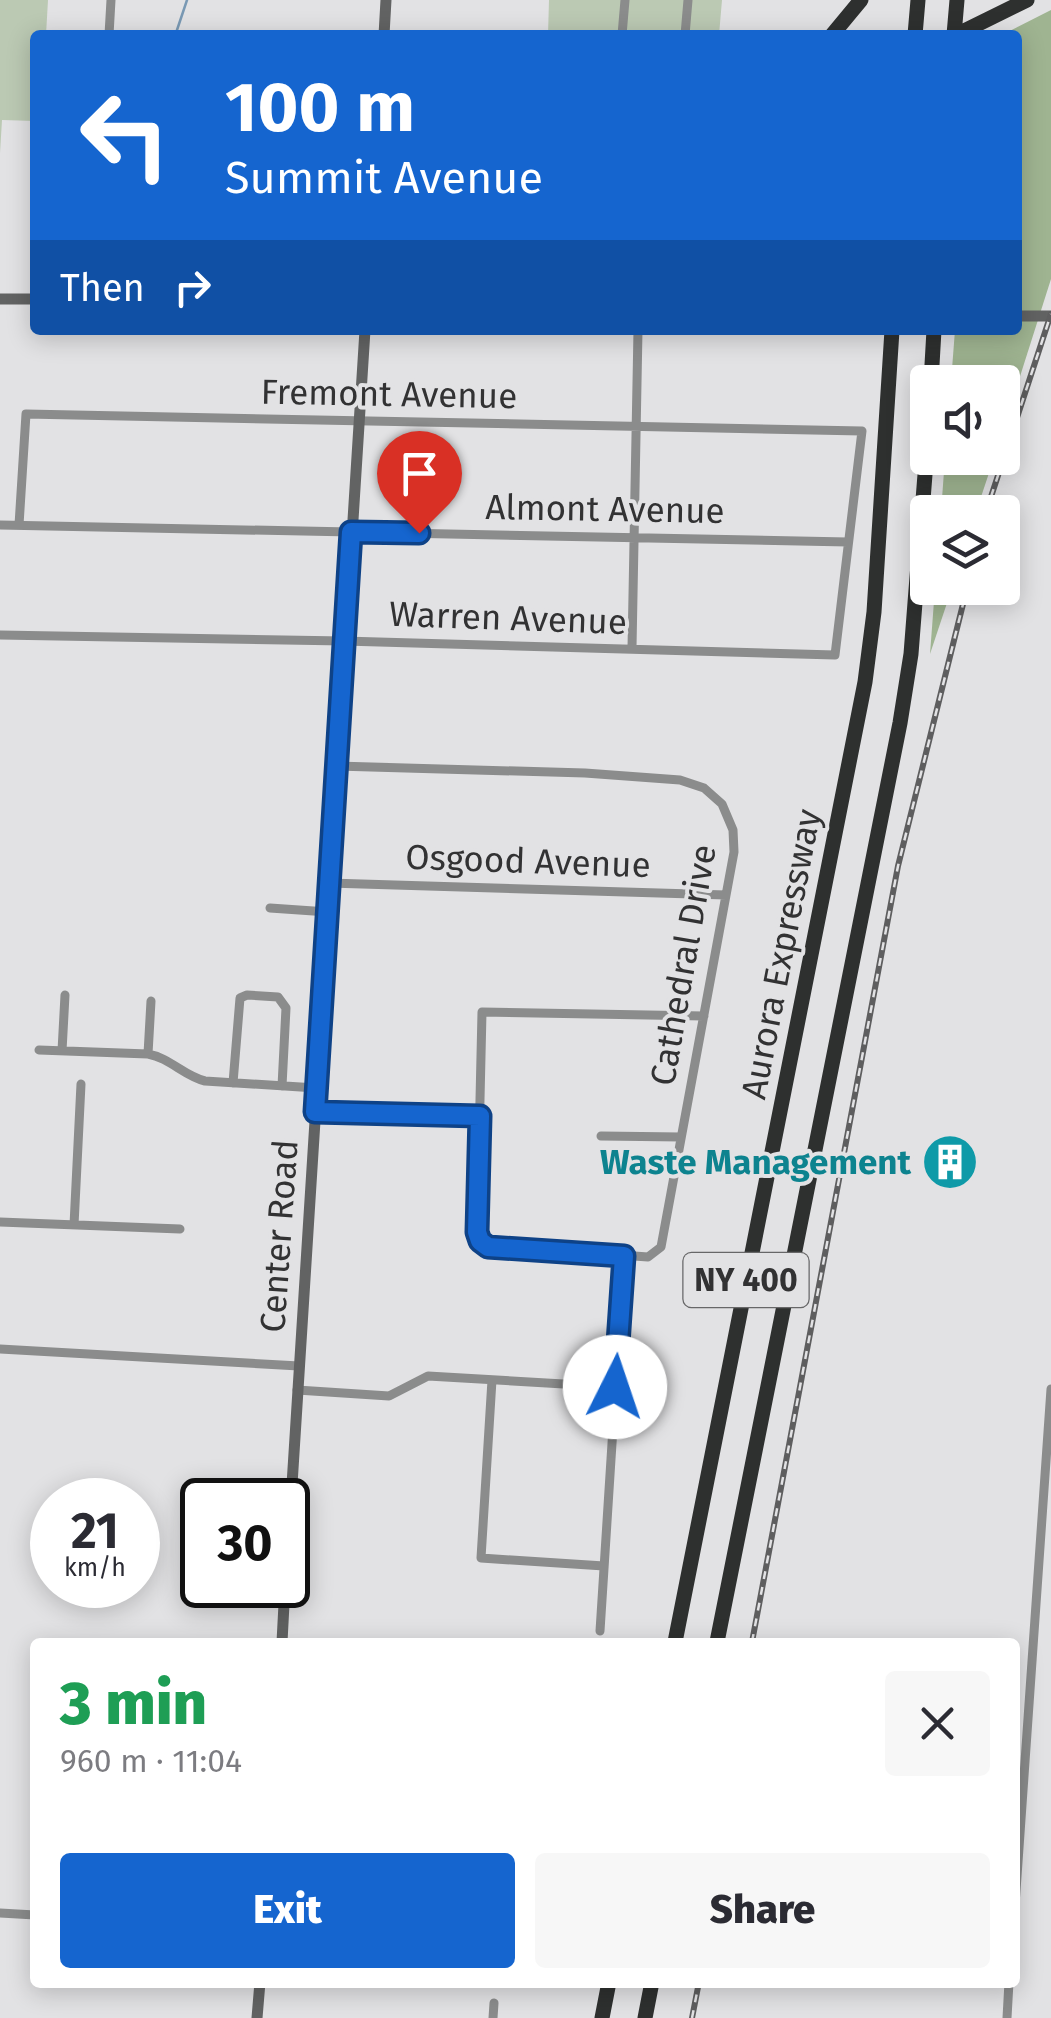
<!DOCTYPE html>
<meta charset="utf-8">
<style>
body{margin:0;font-family:"Fira Sans",sans-serif;background:#f7f7f7;color:#2b2b33;height:100vh;display:flex;flex-direction:column;font-size:38px;white-space:nowrap}
*{box-sizing:border-box;margin:0}
p{font-size:32px;color:#7c7c81}
.icon{flex:none;width:55px;height:55px;fill:none;stroke:currentColor;stroke-width:2;stroke-linecap:round;stroke-linejoin:round}
.map{position:relative;flex:1;overflow:hidden}
.sheet{position:absolute;left:30px;top:1638px;width:990px;height:350px;display:flex;flex-direction:column;background:#fff;border-radius:10px;box-shadow:0 5px 25px #0003}
.sheet>*{flex:none}
.hud{position:absolute;left:30px;top:30px;width:992px;height:305px;border-radius:10px;box-shadow:0 5px 25px #0003;background:#1565cf;color:#fff;overflow:hidden}
.fabs{position:absolute;left:910px;top:365px;display:grid;gap:20px}
.fabs a{display:grid;place-items:center;width:110px;height:110px;border-radius:10px;background:#fff;box-shadow:0 5px 25px #0003;font-size:50px}
.speed{position:absolute;left:30px;top:1478px;display:flex;gap:20px;font-size:50px;font-weight:700;text-align:center}
.speed>*{display:grid;place-content:center;width:130px;height:130px;border-radius:50%;background:#fff;box-shadow:0 5px 25px #0003;line-height:1}
.speed small{font-size:25px;font-weight:400}
.speed .limit{border:5px solid #111;border-radius:15px;background:#fff;color:#111}
.pin{position:absolute;display:grid;place-items:center;width:85px;height:85px;color:#fff;margin:-102px -42px;border-radius:50% 50% 50% 0;rotate:-45deg;box-shadow:0 0 10px #0007}
.pin .icon{rotate:45deg}
.me{position:absolute;width:110px;margin:-55px;rotate:4deg;stroke-linejoin:round;filter:drop-shadow(0 0 8px #0008)}
.turn{display:flex;align-items:center;gap:35px;height:210px;padding:0 30px;font-size:45px}
.turn .icon{width:130px;height:130px;stroke-width:2.5}
.turn b{display:block;font-size:70px;line-height:85px}
.then{display:flex;align-items:center;height:95px;padding:0 30px;background:#0003;gap:20px;font-size:38px}
.round{display:grid;place-items:center;flex:none;width:105px;height:105px;border-radius:10px;background:#f7f7f7}
.head{display:flex;align-items:center;justify-content:space-between;height:170px;padding:0 30px}
h1{font-size:60px;font-weight:800;line-height:75px;color:#1e9e55}
.action{display:flex;gap:20px;margin-top:auto;padding:20px 30px}
.action a{flex:1;height:115px;border-radius:10px;background:#1565cf;color:#fff;font-size:40px;font-weight:800;line-height:115px;text-align:center}
.action a+a{background:#f7f7f7;color:#2b2b33}
.map>svg:first-child{display:block}
.green{fill:#bbc9b3}
.forest{fill:#9fb491}
.lines{fill:none;stroke-linecap:round;stroke-linejoin:round}
.stream{stroke:#7999b4;stroke-width:2.5}
.street{stroke:#8b8c8c;stroke-width:9}
.secondary{stroke:#626363;stroke-width:11}
.highway{stroke:#2e302f;stroke-width:15}
.rail-casing{stroke:#5e5e5f;stroke-width:6}
.rail{stroke:#e2e2e4;stroke-width:2.5;stroke-dasharray:8;stroke-linecap:butt}
.route-casing{stroke:#0e4287;stroke-width:25}
.route{stroke:#1565cf;stroke-width:18}
.labels{text-anchor:middle;dominant-baseline:central;stroke-width:8;stroke-linejoin:round;paint-order:stroke}
.shield{fill:#e2e2e4;stroke:#676768;stroke-width:2.5}
.shield-label{font-size:32px;font-weight:bold;fill:#323233}
.street-label{font-size:35px;fill:#323233;stroke:#e2e2e4}
.culture-label{font-size:35px;font-weight:bold;fill:#0d838f;stroke:#e2e2e4;text-anchor:end}
</style>
<div class="map">
<svg width="1051" height="2018" viewBox="0 0 1051 2018">
<rect width="100%" height="100%" fill="#e2e2e4"/>
<path class="green" d="M0 0H48L46 35H35V121L2 120 0 153Z
M549 0H722L719 35H548Z"/>
<path class="forest" d="M1051 10V279L1003 430 1002 382H951L955 330H1018V35H1002Z
M945 458H994L976 512H941Z
M935 588H952L930 654Z"/>
<g class="lines">
<path class="stream" d="M176 33 187 0"/>
<path class="street" d="M109 35 111 0
M622 35 625 0
M685 35 688 0
M0 525 848 542
M0 635 344 641 835 655 862 431 26 414 19 525
M632 648 638 330
M336 766 585 773 680 780 704 788 722 804 733 830 734 852 661 1247 648 1257 484 1245 477 1231 482 1012 704 1016
M329 883 726 895
M270 908 328 912
M39 1050 148 1054C170 1058 184 1076 205 1081L316 1088
M62 1051 65 995
M148 1054 151 1001
M233 1083 240 998 247 995 278 997 286 1008 282 1086
M315 1112 479 1116
M601 1136 681 1137
M0 1222 180 1229
M74 1225 81 1084
M0 1349 299 1366
M492 1380 481 1558 604 1566
M297 1390 389 1396 428 1376 615 1387
M600 1631 624 1256
M1015 1905 1051 1389
M0 1913 35 1915
M493 2018 494 2003
M1007 2018 1009 1982"/>
<path class="secondary" d="M384 35 386 0
M0 299H35
M1018 316H1051
M288 1548 365 330
M282 1642 285 1585
M257 2018 260 1982"/>
<path class="highway" d="M832 35 861 0
M915 35 918 0
M954 35 957 0
M956 35 1027 0
M931 382 934 330
M675 1642 865 682 874 612 892 330
M717 1642 900 723 911 654 928 436
M602 2018 609 1982
M645 2018 652 1982"/>
<g class="rail-casing">
<path id="rail" d="M986 512 1051 314
M752 1642 898 866 967 588
M692 2018 699 1982"/>
</g>
<use href="#rail" class="rail"/>
</g>
<g class="lines">
<g class="route-casing">
<path id="route" d="M419 533 351 532 315 1112 480 1116 477 1232 480 1241 488 1247 624 1256 615 1387"/>
</g>
<use href="#route" class="route"/>
</g>
<defs>
<g id="building-disc" transform="scale(2.875)"><circle r="9.5" fill="#0f9aa8" stroke="#e2e2e4"/><path d="M-4-6H4V6H1V3H-1V6H-4ZM-2.5-4.3h1.7v1.8h-1.7ZM.8-4.3h1.7v1.8H.8ZM-2.5-1h1.7V.8h-1.7ZM.8-1h1.7V.8H.8Z" fill="#fff"/></g>
</defs>
<g fill-rule="evenodd">
<use href="#building-disc" x="950" y="1162"/>
</g>
<g class="labels">
<rect class="shield" x="683.5" y="1253" width="125" height="54" rx="8"/>
<g class="shield-label">
<text x="746" y="1280">NY 400</text>
</g>
<g class="street-label">
<text transform="translate(389 394) rotate(1)">Fremont Avenue</text>
<text transform="translate(605 509) rotate(1)">Almont Avenue</text>
<text transform="translate(508 618) rotate(2)">Warren Avenue</text>
<text transform="translate(528 861) rotate(2)">Osgood Avenue</text>
<text transform="translate(781 954) rotate(-79)">Aurora Expressway</text>
<text transform="translate(683 965) rotate(-80)">Cathedral Drive</text>
<text transform="translate(279 1236) rotate(-86)">Center Road</text>
</g>
<g class="culture-label">
<text x="911" y="1162">Waste Management</text>
</g>
</g>
</svg>
<div class="fabs">
<a><svg class="icon" aria-label="sound" viewBox="0 0 24 24"><path d="M4 9h4l5-4v14l-5-4H4zM17 9q2 3 0 6"/></svg></a>
<a><svg class="icon" aria-label="layers" viewBox="0 0 24 24"><path d="M12 4l9 5-9 5-9-5zM3 14l9 5 9-5"/></svg></a>
</div>
<div class="speed"><div>21<small>km/h</small></div><div class="limit">30</div></div>
<div class="pin" style="left:419px;top:533px;background:#d93025"><svg class="icon" aria-label="arrive" viewBox="0 0 24 24"><path d="M6 21V4h12l-3 4 3 4H6"/></svg></div>
<svg class="me" style="left:615px;top:1387px" viewBox="-20 -20 40 40"><circle r="19" fill="#fff"/><path d="M0-13L10 11 0 6-10 11z" fill="#1565cf"/></svg>
<div class="hud">
<div class="turn"><svg class="icon" aria-label="left" viewBox="0 0 24 24"><path d="M17 20v-9H6M10 6l-5 5 5 5"/></svg><div><b>100 m</b>Summit Avenue</div></div>
<div class="then">Then<svg class="icon" aria-label="right" viewBox="0 0 24 24"><path d="M7 20v-9h11M14 6l5 5-5 5"/></svg></div>
</div>
<section class="sheet">
<div class="head"><div><h1>3 min</h1><p>960 m · 11:04</p></div><a class="round"><svg class="icon" aria-label="close" viewBox="0 0 24 24"><path d="M6 6l12 12M18 6L6 18"/></svg></a></div>
<div class="action"><a>Exit</a><a>Share</a></div>
</section>
</div>
